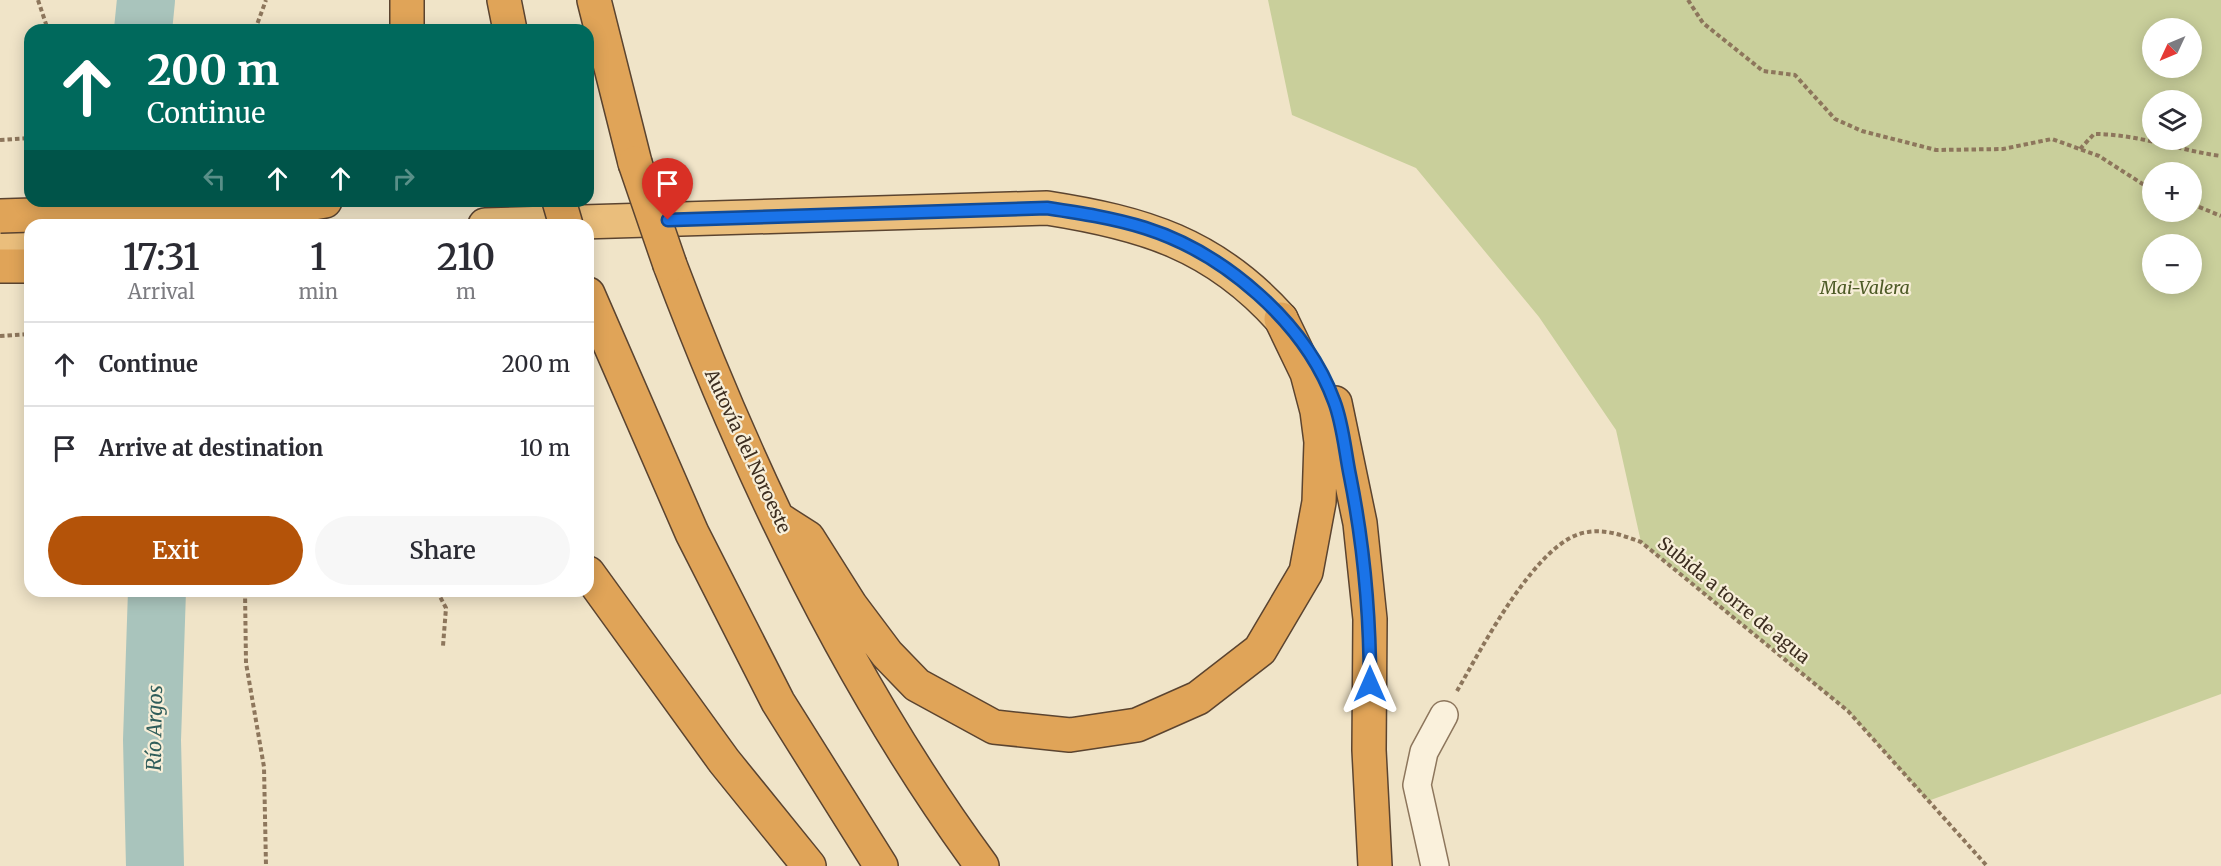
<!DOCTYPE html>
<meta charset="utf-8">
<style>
body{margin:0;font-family:Merriweather,serif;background:#f7f7f7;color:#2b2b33;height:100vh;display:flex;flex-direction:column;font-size:22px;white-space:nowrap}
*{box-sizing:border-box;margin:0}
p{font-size:20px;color:#7c7c81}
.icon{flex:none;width:33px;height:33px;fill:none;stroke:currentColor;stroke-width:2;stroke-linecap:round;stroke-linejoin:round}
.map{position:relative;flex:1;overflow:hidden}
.details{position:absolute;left:24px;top:219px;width:570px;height:378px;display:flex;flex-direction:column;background:#fff;border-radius:18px;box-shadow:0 3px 15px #0003}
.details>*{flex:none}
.top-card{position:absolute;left:24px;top:24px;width:570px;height:183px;border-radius:18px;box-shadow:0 3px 15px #0003;background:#00695c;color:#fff;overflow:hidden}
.needle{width:39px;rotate:226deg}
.buttons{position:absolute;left:2142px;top:18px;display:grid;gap:12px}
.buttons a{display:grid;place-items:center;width:60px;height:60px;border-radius:50%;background:#fff;box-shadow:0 3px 15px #0003;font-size:30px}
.pin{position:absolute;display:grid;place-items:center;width:51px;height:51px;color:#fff;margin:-62px -26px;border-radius:50% 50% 50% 0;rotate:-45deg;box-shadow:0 0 6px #0007}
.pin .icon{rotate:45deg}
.me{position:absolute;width:66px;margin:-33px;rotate:0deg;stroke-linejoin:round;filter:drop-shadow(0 0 4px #0008)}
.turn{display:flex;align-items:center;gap:21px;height:126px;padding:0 24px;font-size:27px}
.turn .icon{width:78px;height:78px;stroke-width:2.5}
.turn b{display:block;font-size:42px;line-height:51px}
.lanes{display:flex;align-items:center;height:57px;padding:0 24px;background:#0003;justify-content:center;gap:30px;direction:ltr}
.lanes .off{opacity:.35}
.eta{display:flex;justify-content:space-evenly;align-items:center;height:102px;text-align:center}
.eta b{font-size:36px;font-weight:600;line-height:42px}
.primary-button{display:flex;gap:12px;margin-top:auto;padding:12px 24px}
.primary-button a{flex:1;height:69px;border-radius:36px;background:#b45309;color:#fff;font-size:24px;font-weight:600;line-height:69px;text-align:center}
.primary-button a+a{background:#f7f7f7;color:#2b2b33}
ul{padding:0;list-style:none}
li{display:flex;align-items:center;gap:18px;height:84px;padding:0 24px;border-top:2px solid #e1e1e2}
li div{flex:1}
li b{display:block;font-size:22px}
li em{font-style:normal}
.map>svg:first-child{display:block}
.green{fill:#c9cf9b;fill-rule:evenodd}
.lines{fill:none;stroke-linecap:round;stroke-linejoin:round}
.river{stroke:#a9c4bc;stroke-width:58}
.minor-casing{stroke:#8d765c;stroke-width:30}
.trunk-casing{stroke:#5b4430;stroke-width:36}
.motorway-casing{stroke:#5b4430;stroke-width:36}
.path{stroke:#8d765c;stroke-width:4;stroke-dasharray:4.5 3;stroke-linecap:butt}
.minor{stroke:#faf1dc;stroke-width:27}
.trunk{stroke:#eabe7c;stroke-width:33}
.motorway{stroke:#e0a458;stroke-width:33}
.motorway-bridge-casing{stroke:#5b4430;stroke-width:36;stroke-linecap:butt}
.motorway-bridge{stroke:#e0a458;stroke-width:33}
.route-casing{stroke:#114b97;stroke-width:15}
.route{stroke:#1a73e8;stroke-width:10}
.labels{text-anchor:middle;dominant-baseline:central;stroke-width:4.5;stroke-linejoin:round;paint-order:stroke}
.park-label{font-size:18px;font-style:italic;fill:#4d5a26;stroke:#f7eed8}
.street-label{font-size:18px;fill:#3d2e20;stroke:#f7eed8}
.water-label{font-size:20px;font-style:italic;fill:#2f5d5a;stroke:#f7eed8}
</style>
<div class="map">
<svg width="2221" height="866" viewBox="0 0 2221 866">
<rect width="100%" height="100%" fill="#f0e4c8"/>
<path class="green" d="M1268 0H2221V694L1928 801 1848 711 1641 542 1616 430 1539 317 1416 168 1292 115ZM2152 28H2192V68H2152ZM2152 100H2192V140H2152ZM2152 172H2192V212H2152ZM2152 244H2192V284H2152Z"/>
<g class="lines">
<path class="river" d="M143 30 146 0
M155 866 152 740 157 591"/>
<g class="minor-casing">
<path id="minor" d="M1435 866 1417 785 1424 752 1444 715"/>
</g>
<g class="trunk-casing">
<path id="trunk" d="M485 225 1047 208C1143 223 1214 244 1281 319
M0 240H30"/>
</g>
<g class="motorway-casing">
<path id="motorway" d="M407 0V30
M504 0 510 30
M594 0 635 163
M291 207 325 201
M670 265C749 475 849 685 982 866
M0 266H30
M588 294 692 533 778 702 881 866
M1335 403 1360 523 1370 619 1369 750 1375 866
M780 520 808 538 851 606 887 654 917 685 994 727 1070 735 1137 725 1198 698 1260 650 1306 572 1319 502 1321 442 1317 411 1307 373 1281 319
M588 573 724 761 809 866"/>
</g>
<path class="path" d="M38 0 48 30
M1688 0 1703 23 1763 71 1795 75 1835 119 1862 131 1936 150 2003 149 2052 139 2099 156 2152 190
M255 30 266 0
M0 140 30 138
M2080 149 2094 134C2138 134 2177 150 2221 156
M2192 204 2221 216
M0 336 30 334
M245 591 246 663 264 767 266 866
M437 591 446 608 443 646
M1457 691C1481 650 1538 537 1588 532 1607 529 1624 536 1641 542L1848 711 1987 866"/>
<use href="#minor" class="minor"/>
<use href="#trunk" class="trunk"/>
<use href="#motorway" class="motorway"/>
<g class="motorway-bridge-casing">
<path id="motorway-bridge" d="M635 163 670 265
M559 201 566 225
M0 216 291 207"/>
</g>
<use href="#motorway-bridge" class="motorway-bridge"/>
</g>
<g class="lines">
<g class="route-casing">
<path id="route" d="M668 220 1047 208C1080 213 1113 218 1145 228 1224 253 1305 322 1334 401 1343 424 1345 452 1350 476 1364 546 1370 614 1370 684"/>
</g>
<use href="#route" class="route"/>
</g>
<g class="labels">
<g class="park-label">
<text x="1865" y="287">Mai-Valera</text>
</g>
<g class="street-label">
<text transform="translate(748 451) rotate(65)">Autovía del Noroeste</text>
<text transform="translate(1734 600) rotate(39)">Subida a torre de agua</text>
</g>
<g class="water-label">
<text transform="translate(154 728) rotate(-89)">Río Argos</text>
</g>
</g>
</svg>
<div class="buttons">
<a><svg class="needle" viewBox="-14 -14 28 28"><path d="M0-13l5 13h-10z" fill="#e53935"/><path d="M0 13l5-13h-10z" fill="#7c7c81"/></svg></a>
<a><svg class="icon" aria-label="layers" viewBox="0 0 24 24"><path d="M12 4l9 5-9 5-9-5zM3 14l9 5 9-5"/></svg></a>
<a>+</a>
<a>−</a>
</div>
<div class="pin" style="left:668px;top:220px;background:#d93025"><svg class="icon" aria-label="arrive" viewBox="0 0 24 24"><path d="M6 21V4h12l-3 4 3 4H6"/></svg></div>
<svg class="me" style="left:1370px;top:684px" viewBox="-20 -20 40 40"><path d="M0-17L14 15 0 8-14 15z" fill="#1a73e8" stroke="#fff" stroke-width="4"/></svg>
<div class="top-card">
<div class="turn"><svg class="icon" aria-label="ahead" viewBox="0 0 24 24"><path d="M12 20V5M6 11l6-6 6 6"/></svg><div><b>200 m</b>Continue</div></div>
<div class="lanes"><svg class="icon off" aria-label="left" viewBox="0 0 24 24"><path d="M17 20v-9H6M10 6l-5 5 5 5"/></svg><svg class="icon" aria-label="ahead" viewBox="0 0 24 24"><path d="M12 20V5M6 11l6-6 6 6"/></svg><svg class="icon" aria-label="ahead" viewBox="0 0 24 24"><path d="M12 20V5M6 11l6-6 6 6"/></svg><svg class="icon off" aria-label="right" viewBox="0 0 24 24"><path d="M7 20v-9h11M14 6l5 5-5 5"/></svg></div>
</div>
<section class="details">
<div class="eta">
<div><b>17:31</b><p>Arrival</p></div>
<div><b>1</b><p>min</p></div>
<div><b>210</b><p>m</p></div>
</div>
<ul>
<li><svg class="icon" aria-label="ahead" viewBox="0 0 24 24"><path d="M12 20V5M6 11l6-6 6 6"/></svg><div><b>Continue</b></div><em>200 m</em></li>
<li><svg class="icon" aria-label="arrive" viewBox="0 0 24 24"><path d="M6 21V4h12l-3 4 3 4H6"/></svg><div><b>Arrive at destination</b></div><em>10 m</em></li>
</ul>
<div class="primary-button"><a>Exit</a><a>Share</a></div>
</section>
</div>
